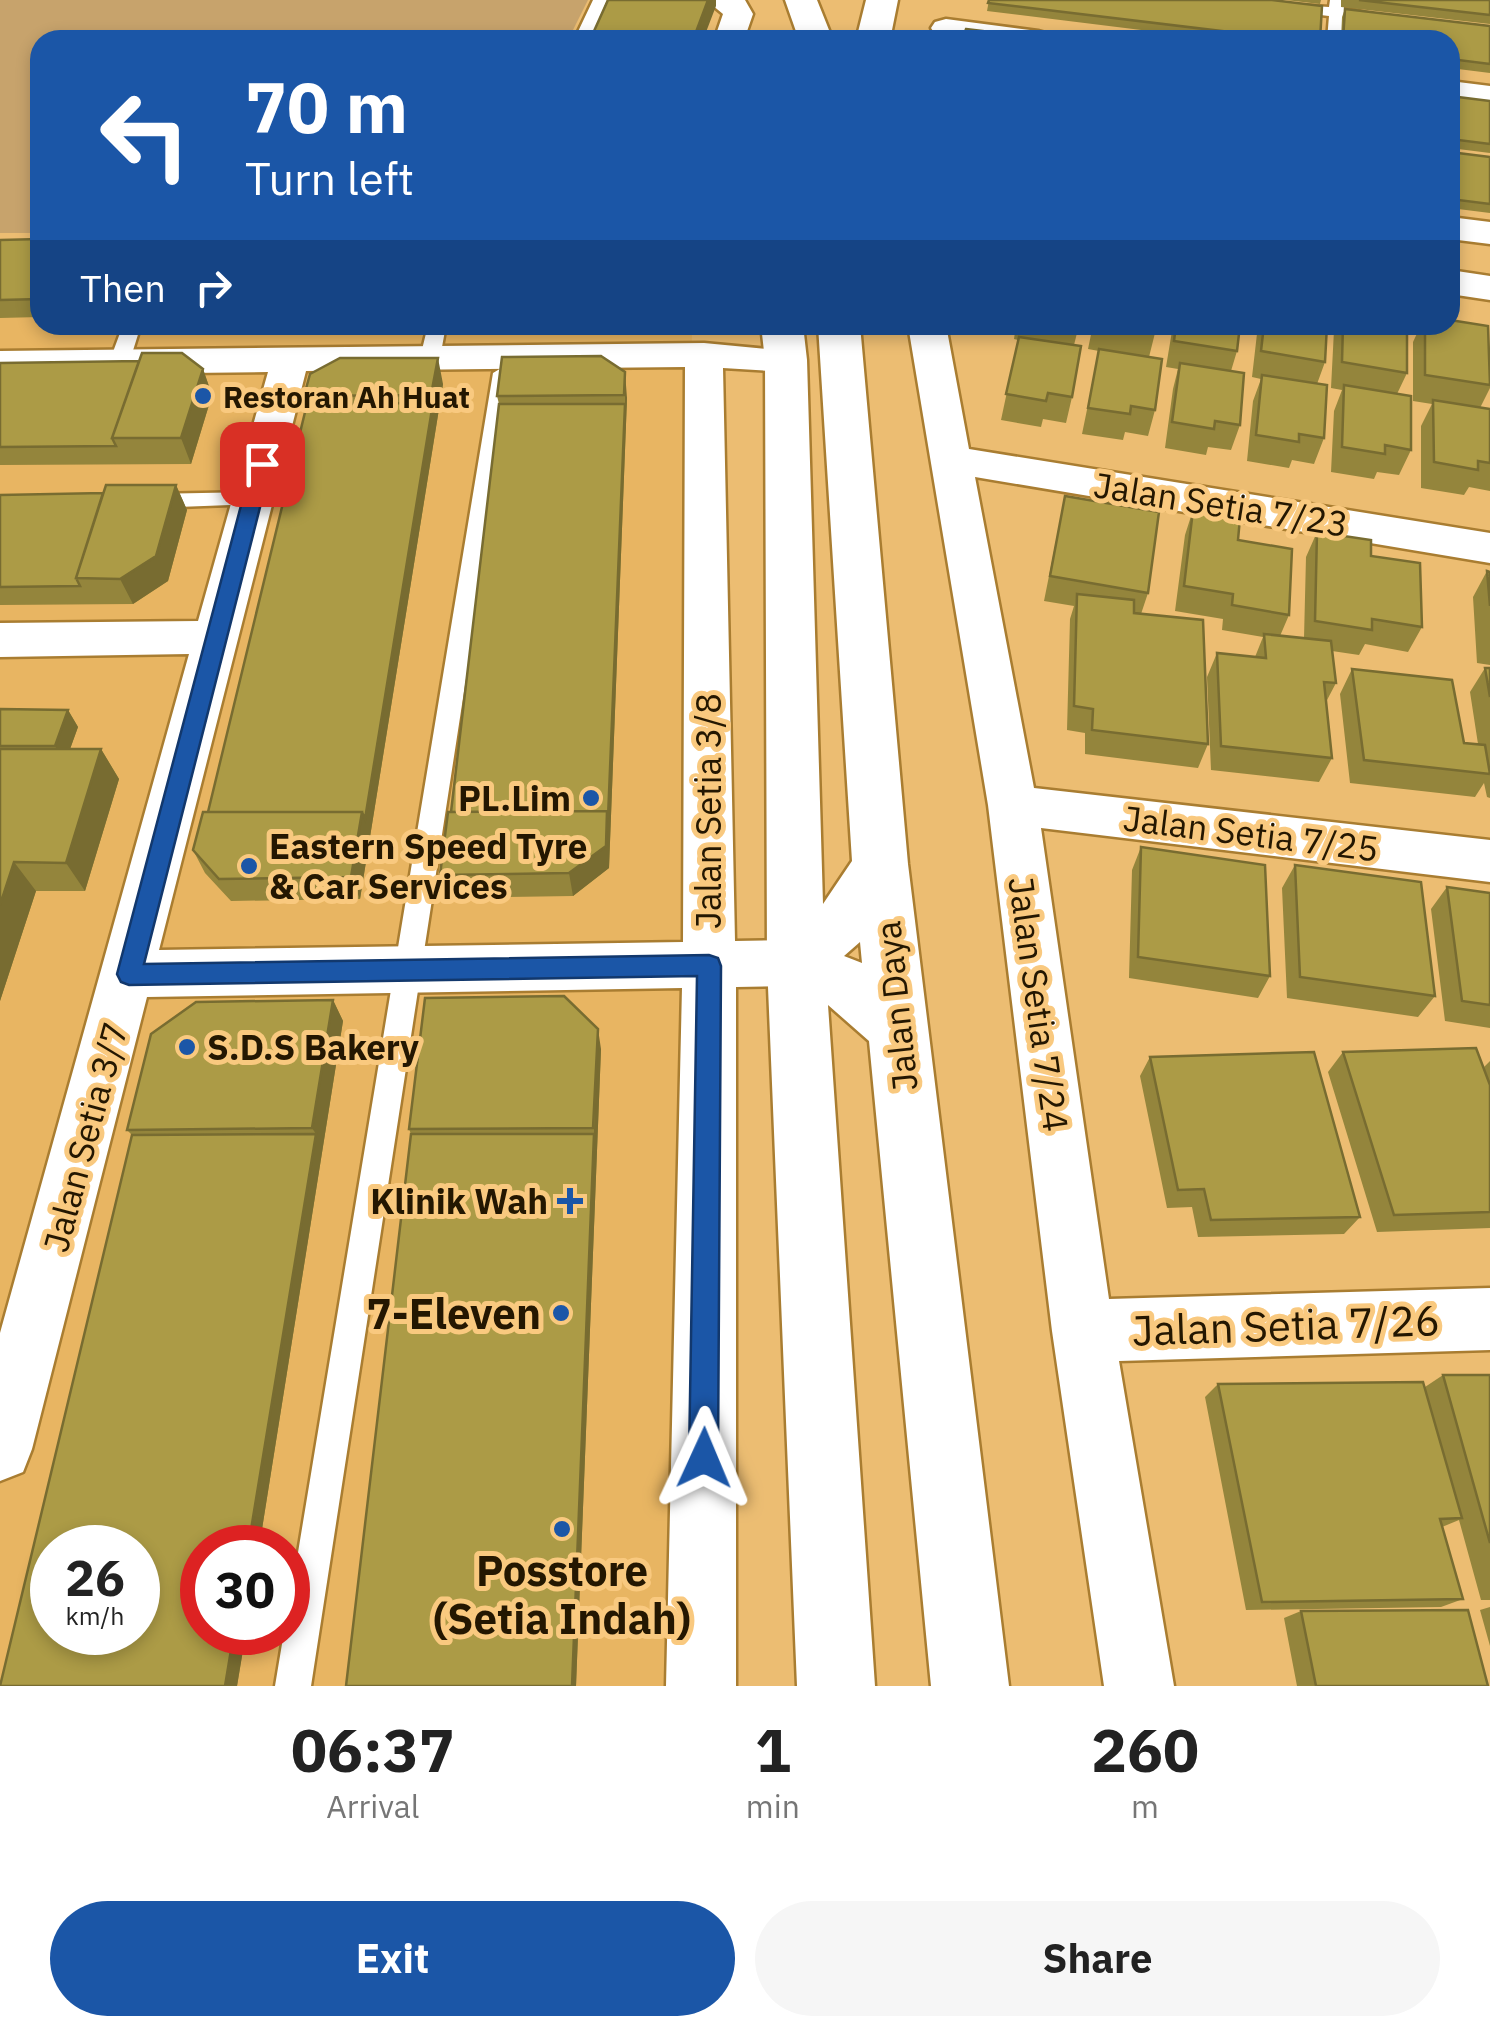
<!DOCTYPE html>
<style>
body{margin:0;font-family:"IBM Plex Sans",sans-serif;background:#f6f6f6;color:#222;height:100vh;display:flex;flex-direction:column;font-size:38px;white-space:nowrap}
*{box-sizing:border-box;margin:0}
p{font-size:32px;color:#767676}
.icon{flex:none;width:55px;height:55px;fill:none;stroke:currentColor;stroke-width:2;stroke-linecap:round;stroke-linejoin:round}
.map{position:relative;height:1686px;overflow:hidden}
.sheet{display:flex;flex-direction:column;background:#fff;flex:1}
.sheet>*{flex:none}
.guide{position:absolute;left:30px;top:30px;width:1430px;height:305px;border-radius:30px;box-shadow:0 5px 15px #0003;background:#1b56a7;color:#fff;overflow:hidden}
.speed{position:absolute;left:30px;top:1525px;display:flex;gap:20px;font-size:50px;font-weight:700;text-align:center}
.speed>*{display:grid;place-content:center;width:130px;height:130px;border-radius:50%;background:#fff;box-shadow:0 5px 15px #0003;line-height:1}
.speed small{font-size:25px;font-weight:400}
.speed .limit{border:15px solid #d22;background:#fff;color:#111}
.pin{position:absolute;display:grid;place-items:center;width:85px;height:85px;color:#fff;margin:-42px;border-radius:20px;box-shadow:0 5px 15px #0006}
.me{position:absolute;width:110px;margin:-55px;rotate:1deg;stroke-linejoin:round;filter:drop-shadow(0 0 8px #0008)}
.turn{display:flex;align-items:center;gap:35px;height:210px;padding:0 50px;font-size:45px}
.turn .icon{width:130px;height:130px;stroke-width:2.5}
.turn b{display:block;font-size:70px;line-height:85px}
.then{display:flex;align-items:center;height:95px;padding:0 50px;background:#0003;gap:20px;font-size:38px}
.eta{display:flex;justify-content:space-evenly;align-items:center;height:170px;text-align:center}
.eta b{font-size:60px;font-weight:800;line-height:70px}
.button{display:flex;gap:20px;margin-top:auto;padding:20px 50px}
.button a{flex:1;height:115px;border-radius:60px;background:#1b56a7;color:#fff;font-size:40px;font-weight:800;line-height:115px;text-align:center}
.button a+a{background:#f6f6f6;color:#222}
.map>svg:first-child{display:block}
.built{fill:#e8b562;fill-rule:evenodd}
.green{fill:#c7a36c}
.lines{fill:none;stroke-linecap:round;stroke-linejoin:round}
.service-casing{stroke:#a97d31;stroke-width:5}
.minor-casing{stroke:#a97d31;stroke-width:5}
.tertiary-casing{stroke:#a97d31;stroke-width:5}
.primary-casing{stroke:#a97d31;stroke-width:5}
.service{fill:#fff;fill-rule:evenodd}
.minor{fill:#fff;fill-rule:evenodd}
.tertiary{fill:#fff;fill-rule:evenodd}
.primary{fill:#fff;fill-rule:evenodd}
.wall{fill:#94853c;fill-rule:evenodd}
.shaded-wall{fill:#786c31}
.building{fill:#ac9b46;stroke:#786c31;stroke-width:2.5;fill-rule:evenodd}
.route{fill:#1b56a7;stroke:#12386d;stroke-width:2.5}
.poi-dot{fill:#1b56a7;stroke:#f9c97f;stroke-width:4}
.labels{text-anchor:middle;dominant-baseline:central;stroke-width:10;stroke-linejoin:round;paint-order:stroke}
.far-poi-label{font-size:30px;font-weight:bold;fill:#241701;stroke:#f9c97f;text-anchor:start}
.street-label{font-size:35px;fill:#241701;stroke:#f9c97f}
.poi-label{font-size:35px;font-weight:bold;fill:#241701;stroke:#f9c97f;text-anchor:end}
.near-poi-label{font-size:42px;font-weight:bold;fill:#241701;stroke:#f9c97f;text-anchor:end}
.near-street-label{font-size:42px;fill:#241701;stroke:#f9c97f}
</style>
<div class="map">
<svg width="1490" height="1686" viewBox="0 0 1490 1686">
<rect width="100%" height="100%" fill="#ecbd72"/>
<path class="built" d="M0 258H40V325H692L683 1686H0ZM52 1548H138V1632H52ZM202 1548H288V1632H202Z"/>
<path class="green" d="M0 0H588L568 40H40V233H0Z"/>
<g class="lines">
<g class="service-casing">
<path id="service" d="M593 0H607L590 40H574Z
M1222 0 1329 7 1330 0H1344V8L1380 16 1373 20 1344 17 1343 40H1327L1329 16 1229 4Z
M123 325H141L130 360 120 366 110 360Z
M428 325H446L440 358 430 364 420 358Z
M503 367 513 373 311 1686H275L284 1632H288V1613L493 373Z
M252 492 262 499 259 504 152 508 142 501 152 494Z"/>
</g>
<g class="minor-casing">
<path id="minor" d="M706 0H745L753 14 744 40H714L723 14Z
M946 19 1038 31 1049 34 1053 40H968L935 34 931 28 935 22Z
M1450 81 1490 86V106L1450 101Z
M1450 217 1490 222V244L1450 239Z
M908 325H946L969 449 1490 533V563L975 477 1034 788 1490 840V882L1041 828 1109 1299 1490 1288V1350L1119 1361 1174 1686H1104L1052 1331 988 805Z
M704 343 800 352 805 360 800 368 786 372 723 368 735 941 796 940 815 947 822 963 815 979 796 986 736 987V1686H666L682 988 147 997 32 1449 23 1472 0 1481V1333L189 654 0 657V623L198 621 268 372 0 375V351ZM685 367 683 942 159 950 306 371Z"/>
</g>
<g class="tertiary-casing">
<path id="tertiary" d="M1450 270 1490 276V300L1450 294Z"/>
</g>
<g class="primary-casing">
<path id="primary" d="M785 0H817L833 40H799Z
M866 0H898L890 40H856Z
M761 325H803L807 360 823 904 852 861 818 325H860L908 864 1009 1686H931L869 1041 828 1005 875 1686H797L767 963 765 360ZM860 942 862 963 844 956Z"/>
</g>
<use href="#service" class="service"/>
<use href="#minor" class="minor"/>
<use href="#tertiary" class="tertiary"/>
<use href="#primary" class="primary"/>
</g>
<path class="wall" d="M989 0 1320 40H1222L987 11Z
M1286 0H1321L1320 4Z
M1341 0H1490V24L1341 7Z
M1345 9 1490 26V73L1450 68V40H1341L1342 17Z
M1450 96 1490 101V153L1450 148Z
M1450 152 1490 157V213L1450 208Z
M40 239V317L0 318V240Z
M1016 325H1079L1074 345 1072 397 1066 423 1043 419 1041 427 1001 420 1018 340 1014 339Z
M1093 325H1157L1149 357 1155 410 1148 436 1125 432 1123 440 1082 434 1099 351 1088 349Z
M1173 325H1240L1237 351 1231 371 1240 425 1231 450 1208 447 1206 455 1165 448 1173 389 1178 369 1166 367Z
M1258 325H1327L1325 362 1317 384 1324 438 1314 464 1292 460 1289 468 1247 461 1253 401 1261 379 1252 377Z
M1336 325H1407V373L1397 394 1411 450 1399 475 1377 472 1374 479 1331 472 1334 411 1342 390 1331 388 1334 330Z
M1421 325H1450L1490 361V388L1480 408 1490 409V491L1469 487 1464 495 1421 488V426L1432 404 1413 401V342Z
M601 356 627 398 609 868 573 896 447 898 440 875 451 812 499 404 497 396Z
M0 363 203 369 212 395 191 464 0 465Z
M443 384 360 899 231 901 205 873 193 850 208 812 307 404 304 396Z
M176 485 187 510 168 581 133 604 0 605V495L103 493Z
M1065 496 1148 593 1141 614 1208 744 1198 768 1085 754V733L1067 730 1070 619 1074 606 1044 601Z
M1193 510 1238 540 1289 615 1280 636 1304 638 1306 557 1317 532 1371 556 1422 627 1408 652 1365 644 1359 655 1332 651 1336 683 1326 702 1332 758 1319 782 1211 770 1207 677 1217 653 1255 657 1263 637 1222 630 1223 619 1175 611 1185 535Z
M1487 571 1490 572V665L1477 663 1473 597Z
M1485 668H1490V798L1487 797 1484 783 1475 797 1350 783 1340 694 1352 669 1464 743 1478 744 1470 692Z
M0 709 68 710 78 727 70 749H101L119 779 85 891H36L0 1001Z
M1141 847 1270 976 1258 998 1129 978 1132 870Z
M1295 865 1435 996 1418 1017 1287 998 1282 888Z
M1447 887 1490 893V1028L1445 1021 1431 909Z
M333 1000 343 1021 259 1548H202V1632H246L237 1686H0L132 1135 127 1130 151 1034 196 1002ZM52 1548H138V1632H52Z
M601 1049 576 1686H346L411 1134 409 1129Z
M1343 1052 1490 1085V1228L1377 1232 1328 1072Z
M1150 1057 1360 1217 1344 1234 1198 1237 1192 1207 1167 1208 1140 1076Z
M1490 1061V1084L1484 1067Z
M1443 1375H1490V1600H1481L1459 1520 1442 1527 1463 1599 1441 1607 1246 1610 1205 1397 1218 1384 1425 1387Z
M1490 1607V1646L1480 1610Z
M1301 1611 1488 1686H1297L1284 1618Z"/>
<path class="shaded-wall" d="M708 0H716V6L703 40H693Z
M438 358 443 384 360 899 351 877 433 403 431 395Z
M203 369 212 395 191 464 181 438Z
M625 372 627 398 609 868 573 896 569 873 625 404Z
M176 485 187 510 168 581 133 604 120 579Z
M68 710 78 727 65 763 55 746Z
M101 749 119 779 85 891 66 863Z
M14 862 36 891 0 1001V905Z
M333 1000 343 1021 259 1548H248L316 1134 312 1128Z
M598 1029 601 1049 576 1686H572Z
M234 1632H246L237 1686H225Z"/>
<path class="building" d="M608 0H708L693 40H590Z
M989 0H1272L1322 6 1320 40H1296L988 3Z
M1359 0H1490V15Z
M1345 9 1490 26V64L1450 59V40H1343Z
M966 29 1008 34 1006 40H962Z
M1450 96 1490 101V144L1450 139Z
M1450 152 1490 157V204L1450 199Z
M40 239V299L0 300V240Z
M1450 320 1488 326 1490 385 1425 375V325H1450Z
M1106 325H1157L1155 333Z
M1176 325H1240L1237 351 1174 341Z
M1264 325H1327L1325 362 1261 351Z
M1343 325H1407V373L1342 362Z
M1019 337 1081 346 1072 397 1048 393 1046 401 1006 394Z
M1099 349 1162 359 1155 410 1131 406 1130 414 1088 408Z
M142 353H182L203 369 181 438H112Z
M601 356 625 372 624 395 497 396 502 357Z
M340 358H438L431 395 304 396 310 374Z
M139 361 112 438 116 446 0 447V363Z
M1180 363 1244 373 1240 425 1215 421 1214 429 1172 422Z
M1262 375 1327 385 1324 438 1299 434V442L1256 435Z
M1344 385 1411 396V450L1385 445V454L1342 447Z
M1433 400 1490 409V463L1478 461V470L1434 462Z
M433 403 365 819 362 812H208L307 404Z
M499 404H625L608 818 607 811 451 812Z
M106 485H176L156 556 120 579 76 578Z
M103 493 76 578 80 586 0 587V495Z
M1065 496 1159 512 1148 593 1050 576Z
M1193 510 1240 518 1238 540 1292 549 1289 615 1232 605 1233 594 1184 586Z
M1317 532 1371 540V556L1420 563 1422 627 1372 619V630L1315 621Z
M1487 571 1490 572V606Z
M1077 594 1134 600V613L1203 620 1208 744 1092 730 1093 709 1074 706Z
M1264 634 1331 641 1336 683 1324 682 1332 758 1221 746 1217 653 1266 658Z
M1485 668H1490V697Z
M1352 669 1452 680 1464 743 1485 745 1490 774 1364 760Z
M0 709 68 710 55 746H0Z
M0 749H101L66 863 14 862 0 905Z
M607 811 606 846 569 873 440 875 448 812Z
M203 812H362L351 877 219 879 193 850Z
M1141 847 1265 865 1270 976 1138 957Z
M1295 865 1421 882 1435 996 1300 977Z
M1447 887 1490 893V1005L1462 1001Z
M564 996 598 1029 593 1128 409 1129 425 998Z
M333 1000 312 1128 127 1130 151 1034 196 1002Z
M1476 1048 1490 1085V1212L1394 1215 1343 1052Z
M1314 1052 1360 1217 1211 1220 1204 1189 1178 1190 1150 1057Z
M316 1134 248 1548H202V1632H234L225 1686H0L132 1135ZM52 1548H138V1632H52Z
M411 1134H594L572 1686H346Z
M1443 1375H1490V1543Z
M1423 1382 1462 1518 1440 1519 1463 1599 1262 1602 1218 1384Z
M1468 1610 1488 1686H1316L1301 1611Z"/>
<path class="route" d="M262 458 271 464 144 964 709 955 718 958 721 966 718 1458 714 1469 704 1473 693 1469 689 1458 697 976 129 985 121 982 117 974 252 464Z"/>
<g class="poi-dot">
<circle cx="203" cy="396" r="10"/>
<circle cx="591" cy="798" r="10"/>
<circle cx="249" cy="866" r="10"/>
<circle cx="187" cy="1047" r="10"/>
<path d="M565 1186h10v10h10v10h-10v10h-10v-10h-10v-10h10z"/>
<circle cx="561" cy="1313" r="10"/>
<circle cx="562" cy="1529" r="10"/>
</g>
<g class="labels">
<g class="far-poi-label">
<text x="223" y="396">Restoran Ah Huat</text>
</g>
<g class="street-label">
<text transform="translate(1221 504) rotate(9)">Jalan Setia 7/23</text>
<text transform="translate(708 811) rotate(-90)">Jalan Setia 3/8</text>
<text transform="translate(1251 833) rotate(7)">Jalan Setia 7/25</text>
<text transform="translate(1039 1004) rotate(82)">Jalan Setia 7/24</text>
<text transform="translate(896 1006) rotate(-96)">Jalan Daya</text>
<text transform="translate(85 1137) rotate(-75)">Jalan Setia 3/7</text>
</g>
<g class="poi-label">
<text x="571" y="798">PL.Lim</text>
<text x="269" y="846" text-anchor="start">Eastern Speed Tyre<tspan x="269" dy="40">&amp; Car Services</tspan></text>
<text x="207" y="1047" text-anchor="start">S.D.S Bakery</text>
<text x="548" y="1201">Klinik Wah</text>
</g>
<g class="near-poi-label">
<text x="541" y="1313">7-Eleven</text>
<text x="562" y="1570" text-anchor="middle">Posstore<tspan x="562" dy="48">(Setia Indah)</tspan></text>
</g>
<g class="near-street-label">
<text transform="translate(1286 1325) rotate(-2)">Jalan Setia 7/26</text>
</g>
</g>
</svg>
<div class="speed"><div>26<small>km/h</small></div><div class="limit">30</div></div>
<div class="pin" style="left:262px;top:464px;background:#d93025"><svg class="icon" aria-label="arrive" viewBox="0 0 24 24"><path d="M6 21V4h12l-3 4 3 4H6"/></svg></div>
<svg class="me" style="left:704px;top:1458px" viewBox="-20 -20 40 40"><path d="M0-17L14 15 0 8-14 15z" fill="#1b56a7" stroke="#fff" stroke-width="4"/></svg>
<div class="guide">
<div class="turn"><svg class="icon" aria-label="left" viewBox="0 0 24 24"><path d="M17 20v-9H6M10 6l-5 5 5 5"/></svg><div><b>70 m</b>Turn left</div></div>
<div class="then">Then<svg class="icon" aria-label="right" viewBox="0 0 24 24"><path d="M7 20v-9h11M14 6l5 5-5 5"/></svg></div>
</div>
</div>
<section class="sheet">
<div class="eta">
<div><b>06:37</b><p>Arrival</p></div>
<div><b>1</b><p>min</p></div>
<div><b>260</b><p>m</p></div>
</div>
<div class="button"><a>Exit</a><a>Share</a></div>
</section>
